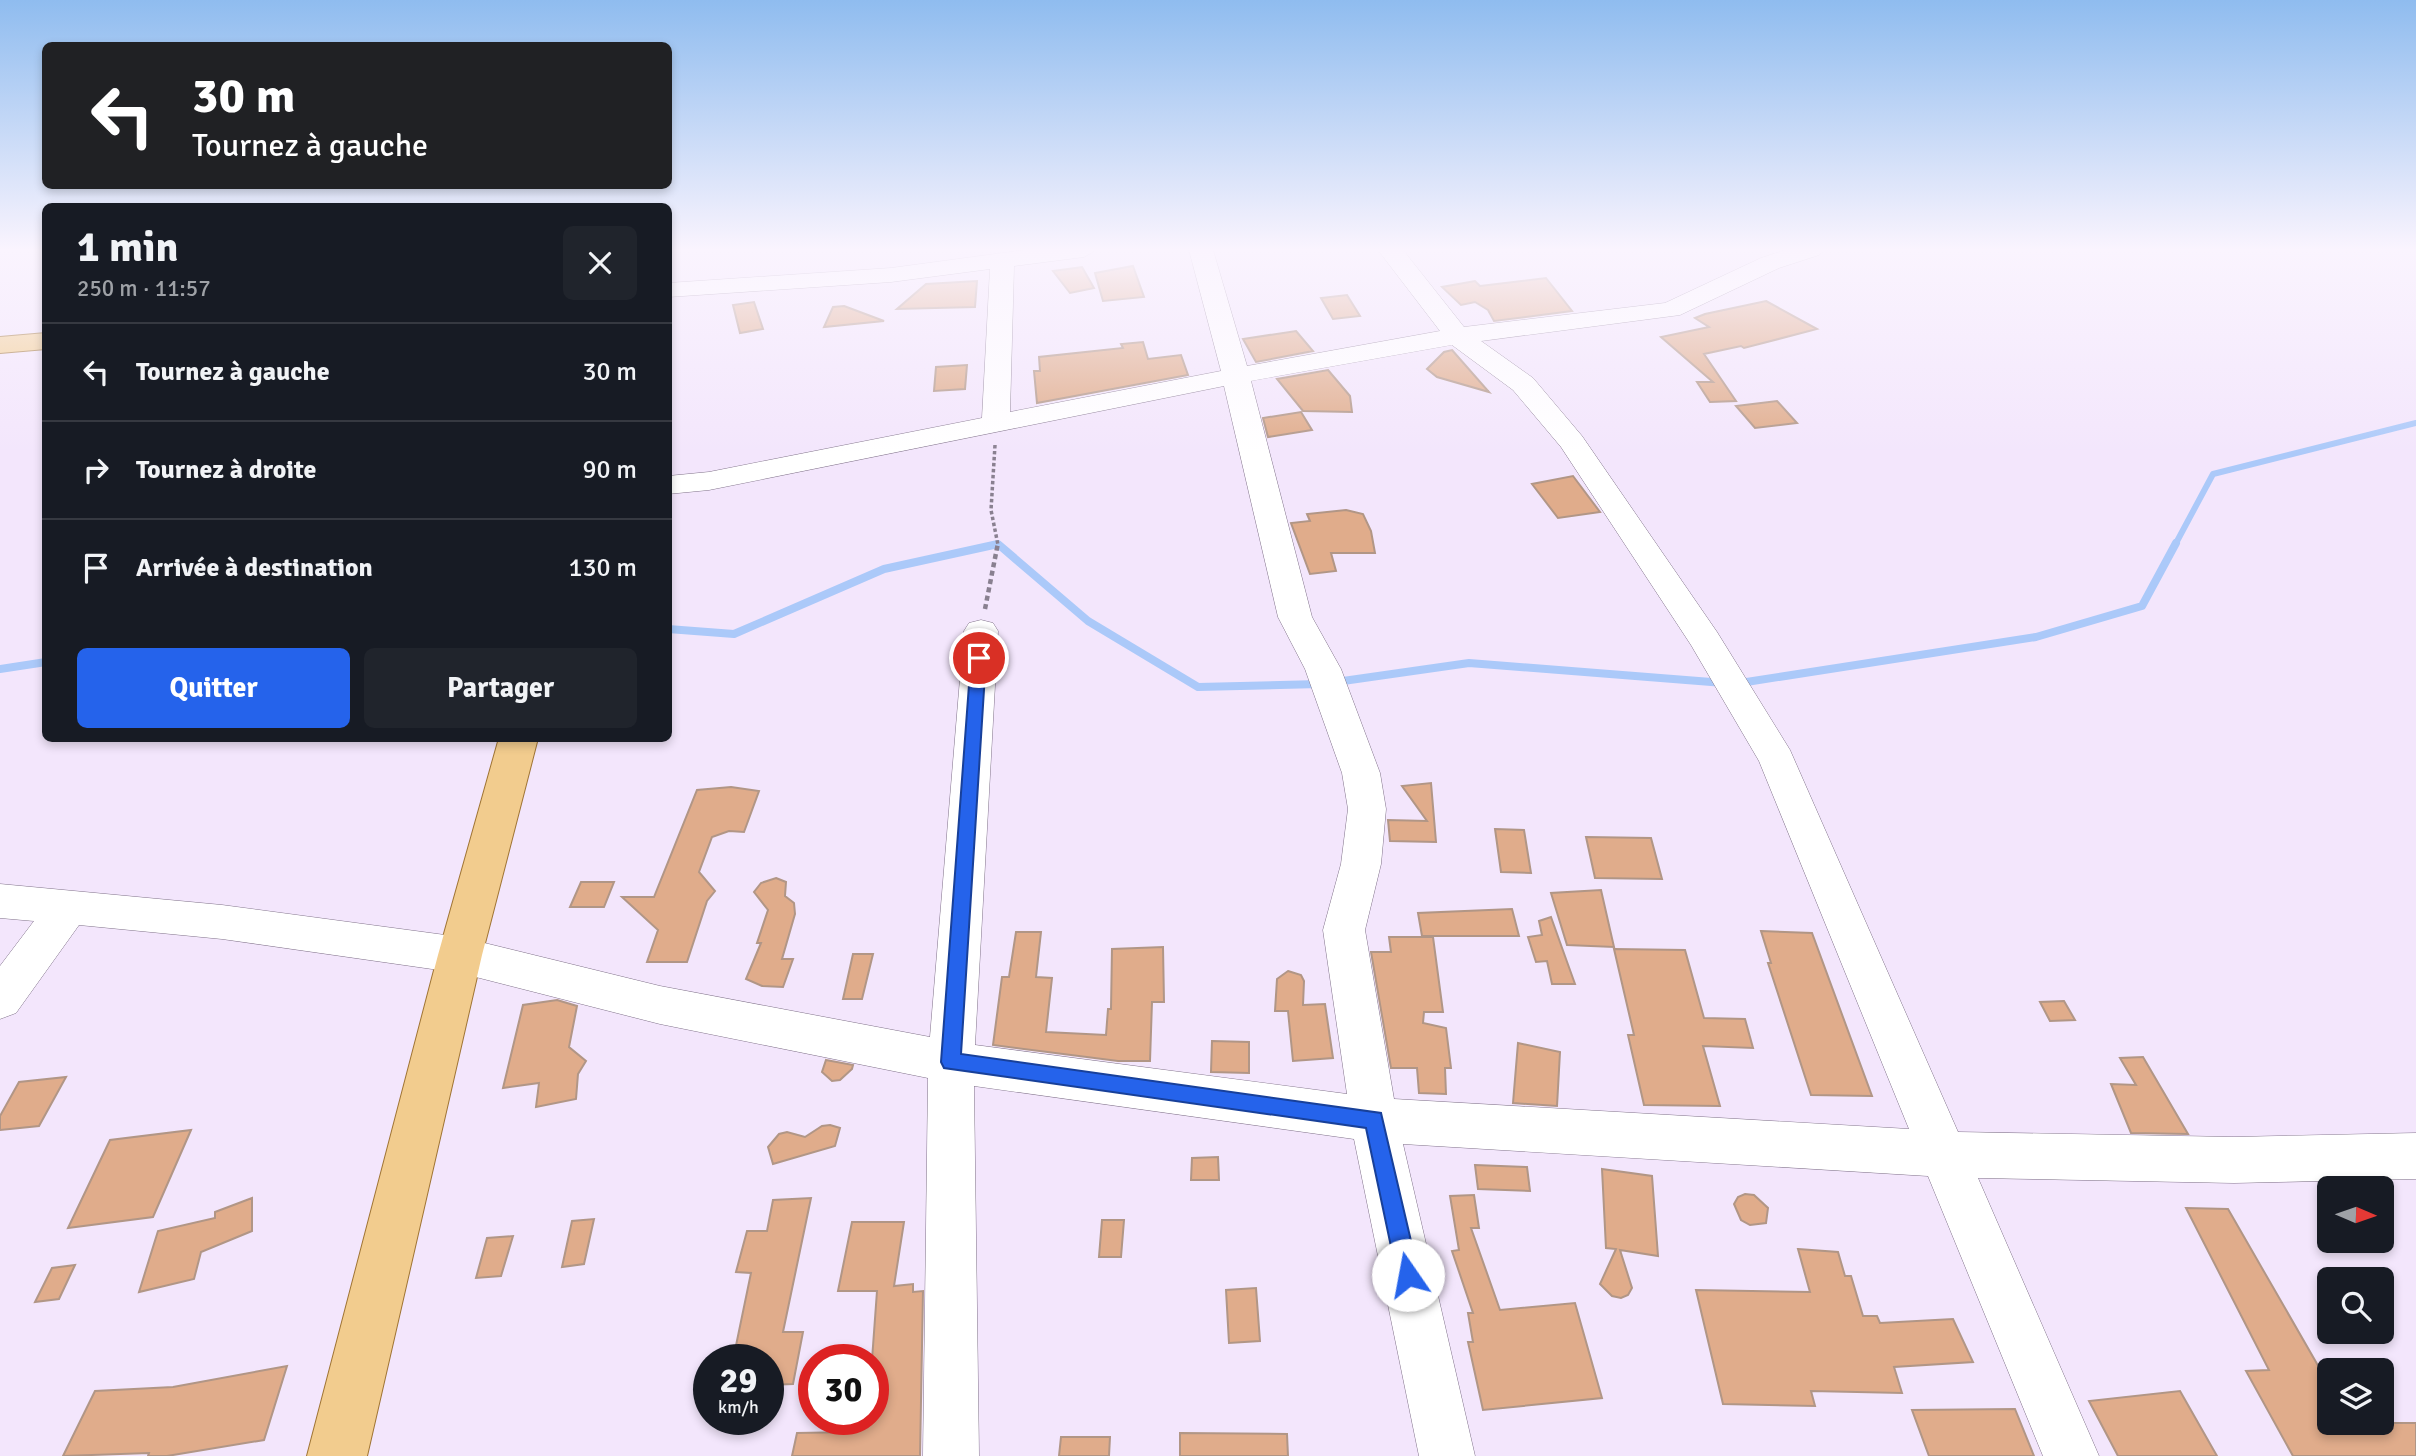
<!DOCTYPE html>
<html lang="fr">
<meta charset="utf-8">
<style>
body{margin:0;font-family:Signika,sans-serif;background:#20242c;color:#f1f3f6;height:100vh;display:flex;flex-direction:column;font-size:26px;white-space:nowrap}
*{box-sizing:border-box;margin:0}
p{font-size:23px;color:#9ea1a6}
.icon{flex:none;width:38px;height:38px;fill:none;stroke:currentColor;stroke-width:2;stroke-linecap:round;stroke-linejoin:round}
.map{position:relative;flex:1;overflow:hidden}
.panel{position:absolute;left:42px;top:203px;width:630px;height:539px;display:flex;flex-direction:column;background:#171b24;border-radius:10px;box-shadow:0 4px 10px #0003}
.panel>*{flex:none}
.hud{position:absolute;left:42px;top:42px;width:630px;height:147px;border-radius:10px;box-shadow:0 4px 10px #0003;background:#202124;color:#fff;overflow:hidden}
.needle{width:46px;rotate:92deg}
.buttons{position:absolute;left:2317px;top:1176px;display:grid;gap:14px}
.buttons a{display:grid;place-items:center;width:77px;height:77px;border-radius:10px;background:#171b24;box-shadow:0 4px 10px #0003;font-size:35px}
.speed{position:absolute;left:693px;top:1344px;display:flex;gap:14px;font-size:35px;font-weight:700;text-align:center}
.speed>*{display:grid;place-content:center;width:91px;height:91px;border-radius:50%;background:#171b24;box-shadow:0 4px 10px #0003;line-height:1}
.speed small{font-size:18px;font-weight:400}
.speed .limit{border:10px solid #d22;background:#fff;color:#111}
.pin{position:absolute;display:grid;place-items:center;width:60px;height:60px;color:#fff;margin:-30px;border:4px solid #fff;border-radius:50%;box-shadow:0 2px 7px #0007}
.me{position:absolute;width:77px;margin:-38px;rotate:348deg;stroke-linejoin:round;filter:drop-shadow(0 0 5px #0008)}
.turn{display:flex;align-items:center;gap:24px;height:147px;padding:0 35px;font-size:32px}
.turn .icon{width:91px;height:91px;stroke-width:2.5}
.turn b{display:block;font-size:49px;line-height:60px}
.round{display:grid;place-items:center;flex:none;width:74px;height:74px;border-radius:10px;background:#20242c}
.headline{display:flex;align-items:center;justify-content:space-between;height:119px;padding:0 35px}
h1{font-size:42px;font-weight:800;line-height:52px}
.button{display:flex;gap:14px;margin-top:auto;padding:14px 35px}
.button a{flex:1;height:80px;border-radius:10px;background:#2563eb;color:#fff;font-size:28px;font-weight:800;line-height:80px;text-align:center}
.button a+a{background:#20242c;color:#f1f3f6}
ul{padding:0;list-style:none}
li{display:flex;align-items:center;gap:21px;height:98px;padding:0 35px;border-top:2px solid #363941}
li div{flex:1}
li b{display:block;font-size:26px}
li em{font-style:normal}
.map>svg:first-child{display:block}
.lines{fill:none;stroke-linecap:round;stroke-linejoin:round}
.stream-far1{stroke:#abc9f9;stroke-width:6}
.stream{stroke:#abc9f9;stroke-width:8}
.building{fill:#e0ac8b;stroke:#b19686;stroke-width:2}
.minor-casing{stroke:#81738a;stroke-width:1}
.major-casing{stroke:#9f7434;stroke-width:2}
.path-far1{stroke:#898090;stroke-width:3.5;stroke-dasharray:3.5 2.5;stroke-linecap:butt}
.path{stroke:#898090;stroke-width:4.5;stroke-dasharray:5 3.5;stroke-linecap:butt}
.minor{fill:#fff;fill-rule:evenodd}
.major{fill:#f2cc8e;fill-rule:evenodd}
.route{fill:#2563eb;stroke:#184099;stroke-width:2}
</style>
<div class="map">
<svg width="2416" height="1456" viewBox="0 0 2416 1456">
<rect width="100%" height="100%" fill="#f3e6fc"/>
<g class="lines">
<path class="stream-far1" d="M996 545H999
M2175 545 2213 474 2416 423"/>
<path class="stream" d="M668 629 734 634 884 569 998 544 1088 621 1198 687 1320 684
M0 669 46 662
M1336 682 1469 663 1724 683
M1740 683 2036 637 2142 606 2176 543"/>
</g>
<path class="building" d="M1133 266 1144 297 1103 301 1095 273Z
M1082 267 1094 288 1070 293 1053 271Z
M1546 278 1572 311 1494 321 1488 310 1475 302 1461 305 1442 287 1475 281 1480 286Z
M977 281 975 307 897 309 926 284Z
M1347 295 1360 316 1333 319 1321 298Z
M1766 301 1817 329 1744 348 1741 346 1704 354 1736 401 1710 402 1697 382H1713L1661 337 1709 327 1695 318 1705 314Z
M754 302 763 329 740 333 733 305Z
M844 306 884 321 824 327 833 307Z
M1296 331 1313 351 1256 362 1243 339Z
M1143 342 1148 359 1181 355 1188 375 1037 403 1034 371H1040L1039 357 1123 348 1121 344Z
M1452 350 1489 392 1437 377 1427 369 1444 352Z
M967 365 965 389 934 391 936 367Z
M1328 370 1350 396 1352 412 1303 411 1277 379Z
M1777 401 1797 423 1755 428 1736 406Z
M1301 412 1312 430 1268 437 1263 418Z
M1573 476 1600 512 1558 518 1532 484Z
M1346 510 1363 514 1371 531 1375 553H1331L1336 571 1310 574 1291 523 1310 521 1307 514Z
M1431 783 1436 842 1390 841 1388 820 1427 821 1402 786Z
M731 787 759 791 744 832 729 831 712 837 699 872 715 891 707 901 687 962H647L658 930 622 897H654L697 790Z
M1495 829 1524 830 1531 873 1501 872Z
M1586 837 1651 838 1662 879 1595 878Z
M776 878 786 882 785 896 794 903 795 914 782 959H793L783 987 762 986 746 979 761 943H757L768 910 754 892 761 883Z
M581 882H614L604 907H570Z
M1601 890 1614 947 1567 945 1551 893Z
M1512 909 1519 936H1422L1418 913Z
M1551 917 1566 959 1575 984H1552L1547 961 1536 962 1528 937 1542 935 1539 921Z
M1761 931 1812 933 1872 1096 1811 1095 1768 963H1771Z
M1016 932H1041L1036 977 1052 978 1046 1032 1106 1035 1108 1009H1111L1112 949 1163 947 1164 1002H1152L1150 1061H1118L993 1045 1002 977H1009Z
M1389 937H1433L1443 1012H1424L1423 1023 1446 1028 1451 1068H1445L1446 1094 1419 1093 1417 1068H1391L1371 952H1391Z
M1614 949 1685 950 1704 1018 1745 1019 1753 1048 1703 1046 1720 1106 1644 1105 1628 1035H1634Z
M853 954H873L862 999H843Z
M1288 971 1301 975 1304 981 1303 1005 1325 1004 1333 1058 1293 1061 1288 1011H1275L1277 979Z
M557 1000 577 1006 569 1047 586 1061 578 1074 576 1099 536 1107 539 1083 503 1088 523 1005Z
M2064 1001 2075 1020 2050 1021 2040 1002Z
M1212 1041 1249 1042V1073L1211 1072Z
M1518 1043 1560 1052 1557 1106 1513 1103Z
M2143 1057 2188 1134 2131 1133 2111 1084 2136 1085 2120 1058Z
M826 1060 853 1065 852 1069 840 1080 832 1081 822 1072Z
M66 1077 39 1126 0 1130V1116L19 1082Z
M830 1125 840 1128 835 1146 773 1164 768 1147 779 1134 787 1132 805 1137 822 1126Z
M191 1130 153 1217 68 1228 110 1140Z
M1218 1157 1219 1180H1191L1192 1158Z
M1475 1165 1527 1167 1530 1191 1478 1189Z
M1602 1169 1652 1176 1658 1256 1620 1250 1632 1288 1628 1295 1621 1298 1612 1296 1600 1284 1616 1249 1606 1248Z
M1745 1194 1754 1195 1768 1208 1766 1223 1750 1225 1741 1220 1734 1204 1738 1197Z
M1474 1195 1479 1228H1471L1500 1310 1575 1303 1602 1398 1483 1410 1468 1342H1473L1468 1313H1473L1452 1251 1459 1250 1450 1196Z
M252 1198V1231L201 1252 194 1279 139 1292 158 1231 215 1218V1212Z
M811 1198 783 1332H803L793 1384 768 1385V1360H733L751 1273 736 1272 747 1231H767L773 1200Z
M2186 1208 2228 1209 2320 1369H2329V1423H2416V1456H2293L2246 1371 2269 1370Z
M594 1219 584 1264 562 1267 572 1221Z
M1102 1220H1124L1121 1257H1099Z
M852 1222H904L894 1286 913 1284V1292L923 1291 920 1456H792L797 1433 853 1432 855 1419H873L872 1360 877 1291H838Z
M513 1236 501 1276 476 1278 487 1238Z
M1798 1249 1838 1252 1845 1276H1851L1863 1316H1877L1880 1323 1953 1319 1973 1362 1894 1367 1902 1393 1811 1391 1815 1406 1723 1404 1696 1290 1810 1292Z
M75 1265 59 1299 35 1302 52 1268Z
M1256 1288 1260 1341 1229 1343 1226 1290Z
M287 1366 264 1440 167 1456H148L149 1453 63 1456 95 1391 173 1387Z
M2180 1391 2217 1456H2118L2089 1401Z
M2015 1409 2034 1456H1929L1912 1410Z
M1180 1433 1287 1434 1288 1456H1180Z
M1061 1437H1110L1109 1456H1059Z"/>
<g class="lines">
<g class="minor-casing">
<path id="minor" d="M1025 250H1096L1084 257 1014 266 1010 412 1221 371 1189 250H1213L1247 366 1440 331 1378 250H1403L1464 327 1665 303 1761 258 1785 250H1823L1819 255 1779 268 1680 315 1481 341 1533 378 1582 436 1717 632 1790 750 1958 1132 2234 1137 2416 1133V1179L2234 1183 1978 1178 2099 1456H2043L1928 1176 1403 1144 1475 1456H1419L1354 1139 974 1086 979 1456H923L928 1078 660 1024 460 973 222 939 79 925 16 1013 0 1019V966L34 921 0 918V884L222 905 460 937 660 986 930 1037 964 631 969 623 981 620 993 623 998 631 975 1045 1347 1094 1323 930 1341 864 1348 809 1342 773 1305 669 1278 617 1224 386 709 490 668 494V476L709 472 982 418 990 269 891 282 668 297V283L891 268ZM1452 345 1513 390 1561 447 1691 645 1759 761 1909 1129 1394 1099 1365 930 1381 864 1386 809 1380 773 1341 669 1312 617 1251 381Z"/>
</g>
<g class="major-casing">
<path id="major" d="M46 333V349L0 353V337Z
M499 738H538L482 955 367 1456H307L438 955Z"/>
</g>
<path class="path-far1" d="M995 445 991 510 998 545"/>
<path class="path" d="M985 609 998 543"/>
<use href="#minor" class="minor"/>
<use href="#major" class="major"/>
</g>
<linearGradient id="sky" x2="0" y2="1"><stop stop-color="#8fbcef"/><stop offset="0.55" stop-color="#faf4fe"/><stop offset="1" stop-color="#faf4fe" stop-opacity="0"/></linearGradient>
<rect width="2416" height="454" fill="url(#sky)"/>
<path class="route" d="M979 653 986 658 961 1054 1381 1113 1419 1275 1416 1283 1408 1286 1400 1283 1397 1275 1366 1128 944 1068 941 1062 971 658Z"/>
</svg>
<div class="buttons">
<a><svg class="needle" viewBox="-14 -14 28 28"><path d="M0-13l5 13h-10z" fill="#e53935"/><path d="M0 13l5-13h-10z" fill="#9ea1a6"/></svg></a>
<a><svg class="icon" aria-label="search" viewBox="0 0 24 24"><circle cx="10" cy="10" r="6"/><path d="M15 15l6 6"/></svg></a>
<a><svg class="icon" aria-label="layers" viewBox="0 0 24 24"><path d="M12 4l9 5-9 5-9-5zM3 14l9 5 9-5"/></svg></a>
</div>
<div class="speed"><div>29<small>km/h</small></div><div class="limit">30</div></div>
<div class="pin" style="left:979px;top:658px;background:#d93025"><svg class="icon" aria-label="arrive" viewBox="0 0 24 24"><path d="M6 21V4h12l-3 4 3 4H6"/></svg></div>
<svg class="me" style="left:1408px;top:1275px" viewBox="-20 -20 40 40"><circle r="19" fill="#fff"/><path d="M0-13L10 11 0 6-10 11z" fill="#2563eb"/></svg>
<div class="hud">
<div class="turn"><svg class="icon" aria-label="left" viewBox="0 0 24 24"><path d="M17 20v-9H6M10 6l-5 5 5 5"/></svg><div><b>30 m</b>Tournez à gauche</div></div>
</div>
<section class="panel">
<div class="headline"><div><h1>1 min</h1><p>250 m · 11:57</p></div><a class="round"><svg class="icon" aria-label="close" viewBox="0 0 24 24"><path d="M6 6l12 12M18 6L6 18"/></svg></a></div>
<ul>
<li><svg class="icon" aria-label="left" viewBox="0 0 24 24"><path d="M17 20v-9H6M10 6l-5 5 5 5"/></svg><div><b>Tournez à gauche</b></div><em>30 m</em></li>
<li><svg class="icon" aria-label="right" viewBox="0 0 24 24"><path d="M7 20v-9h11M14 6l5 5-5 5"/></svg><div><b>Tournez à droite</b></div><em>90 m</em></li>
<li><svg class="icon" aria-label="arrive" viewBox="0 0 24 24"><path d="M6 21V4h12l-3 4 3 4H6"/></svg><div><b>Arrivée à destination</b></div><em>130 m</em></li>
</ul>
<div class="button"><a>Quitter</a><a>Partager</a></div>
</section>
</div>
